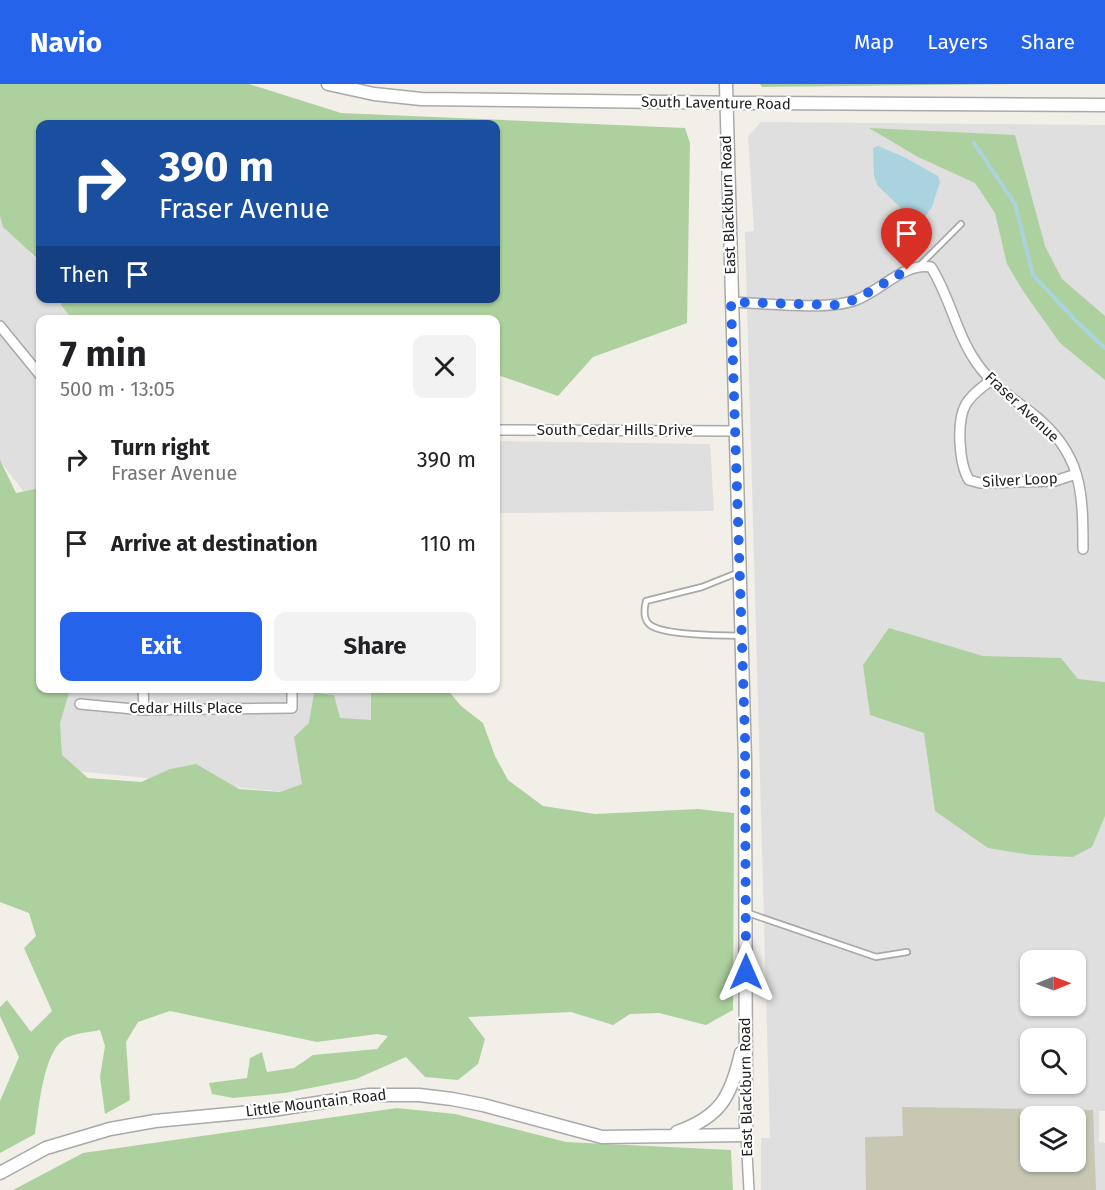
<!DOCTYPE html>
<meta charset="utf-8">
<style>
body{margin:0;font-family:"Fira Sans",sans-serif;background:#f2f2f2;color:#202124;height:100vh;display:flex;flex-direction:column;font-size:22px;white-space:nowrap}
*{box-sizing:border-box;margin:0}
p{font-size:20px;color:#757577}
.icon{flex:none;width:33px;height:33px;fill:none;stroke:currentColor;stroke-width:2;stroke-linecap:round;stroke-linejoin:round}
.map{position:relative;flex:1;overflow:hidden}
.panel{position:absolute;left:36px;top:231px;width:464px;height:378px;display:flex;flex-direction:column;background:#fff;border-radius:12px;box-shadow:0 2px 4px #0004}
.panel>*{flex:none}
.top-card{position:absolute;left:36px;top:36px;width:464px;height:183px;border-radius:12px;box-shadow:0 2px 4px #0004;background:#1a4fa0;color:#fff;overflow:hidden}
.needle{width:39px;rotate:89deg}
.controls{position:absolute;left:1020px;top:866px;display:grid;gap:12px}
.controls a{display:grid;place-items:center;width:66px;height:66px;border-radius:12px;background:#fff;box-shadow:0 2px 4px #0004;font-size:30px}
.pin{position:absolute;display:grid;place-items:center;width:51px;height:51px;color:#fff;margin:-62px -26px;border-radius:50% 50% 50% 0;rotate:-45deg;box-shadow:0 0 6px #0007}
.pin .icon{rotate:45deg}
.me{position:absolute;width:66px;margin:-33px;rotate:0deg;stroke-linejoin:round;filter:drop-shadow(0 0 4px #0008)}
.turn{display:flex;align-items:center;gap:21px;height:126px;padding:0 24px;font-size:27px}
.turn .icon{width:78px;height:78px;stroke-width:2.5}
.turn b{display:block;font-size:42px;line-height:51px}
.then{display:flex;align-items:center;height:57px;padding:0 24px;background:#0003;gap:12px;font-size:22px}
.round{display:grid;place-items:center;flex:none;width:63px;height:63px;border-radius:12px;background:#f2f2f2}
.overview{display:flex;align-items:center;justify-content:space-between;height:102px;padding:0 24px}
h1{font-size:36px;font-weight:700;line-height:45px}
.button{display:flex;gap:12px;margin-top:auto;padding:12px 24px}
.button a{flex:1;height:69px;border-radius:12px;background:#2563eb;color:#fff;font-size:24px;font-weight:700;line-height:69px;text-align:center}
.button a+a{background:#f2f2f2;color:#202124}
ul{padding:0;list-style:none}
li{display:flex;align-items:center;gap:18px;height:84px;padding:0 24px}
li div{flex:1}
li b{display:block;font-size:22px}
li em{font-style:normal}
header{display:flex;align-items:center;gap:36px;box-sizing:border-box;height:84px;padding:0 30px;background:#2563eb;color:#fff}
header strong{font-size:28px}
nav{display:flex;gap:33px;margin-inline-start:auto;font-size:21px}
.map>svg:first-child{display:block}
.residential{fill:#e0dfdf;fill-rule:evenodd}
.construction{fill:#c7c7b4;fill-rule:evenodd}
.forest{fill:#add19e}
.water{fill:#aad3df}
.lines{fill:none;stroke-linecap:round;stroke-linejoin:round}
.stream{stroke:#aad3df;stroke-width:4}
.service-casing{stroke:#a9a9a9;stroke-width:8}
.minor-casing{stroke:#a9a9a9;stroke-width:12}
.tertiary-casing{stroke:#a9a9a9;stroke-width:15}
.service{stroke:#fff;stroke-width:4.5}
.minor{stroke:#fff;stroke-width:9}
.tertiary{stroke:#fff;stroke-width:12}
.route{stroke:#2563eb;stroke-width:10;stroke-dasharray:0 18}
.labels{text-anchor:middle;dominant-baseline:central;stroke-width:4.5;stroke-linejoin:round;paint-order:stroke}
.street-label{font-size:15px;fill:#222;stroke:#fff}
</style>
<header>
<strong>Navio</strong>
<nav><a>Map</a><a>Layers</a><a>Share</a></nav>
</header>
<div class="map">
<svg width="1105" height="1106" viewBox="0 0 1105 1106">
<rect width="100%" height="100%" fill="#f2efe9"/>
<path class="residential" d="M761 38 1105 41V1027H1099V1058L1105 1059V1106H761V1054H770L745 148 754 147 748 52ZM1030 876H1076V921H1030ZM1030 954H1076V999H1030ZM1030 1032H1076V1077H1030Z
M0 130 40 181V214L68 215 84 235 40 236V478L36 423 0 377Z
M495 357 710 360 714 427 495 429Z
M50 605H380L381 644 313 711 57 685Z"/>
<path class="construction" d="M902 1023 1093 1026 1096 1106H866L865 1053 903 1052ZM1030 1032H1076V1077H1030Z"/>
<path class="forest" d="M0 0H249L341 29 685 44 690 59 687 239 593 273 558 312 495 290V236L72 235 61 221 63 215 495 214V40H40V177L3 143 0 132Z
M760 0H1012L762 3Z
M869 44 1015 51 1045 162 1062 195 1105 232V296L1060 259 1023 207 1007 180 995 129 975 99 918 73Z
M0 376 16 409 40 404V604L66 605 69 609 60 639 62 671 88 694 141 698 170 685 196 680 239 705 280 708 302 700 294 653 309 639 314 609 334 611 340 634 371 636V605H447L461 622 483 639 495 672 508 696 543 722 595 730 698 725 734 729 733 926 706 941 659 929 630 930 613 941 571 928 468 933 485 955 478 980 458 996 425 993 406 973 356 995 285 1009 233 1014 212 1010 209 999 247 994 250 974 262 968 267 988 294 984 313 971 377 965 388 952 377 950 317 958 170 927 138 938 126 958 130 1016 105 1030 100 993 105 962 100 946C91 948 77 949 68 953 43 963 39 1026 35 1050L0 1069V1017L19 973 0 932V923L7 916 31 948 52 927 24 864 36 852 29 829 0 818Z
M889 544 983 572 1061 574 1078 595 1105 598V732L1092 763 1073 773 1031 771 988 764 935 727 924 649 870 631 863 581Z
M397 1024 455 1030 566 1058 731 1066 733 1106H13L83 1069Z"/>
<path class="water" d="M878 62 904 73 938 92 940 98 932 123 918 141 914 142 902 125 877 101 874 92 873 64Z"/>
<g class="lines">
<path class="stream" d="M974 59 1015 120 1033 191 1077 238 1105 264"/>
<g class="service-casing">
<path id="service" d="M919 182 961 140
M737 489 702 503 646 517C644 525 643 534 649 540 662 552 722 551 741 552
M748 829 876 873 907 868"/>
</g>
<g class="minor-casing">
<path id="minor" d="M731 218C765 219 826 227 856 216 882 206 903 179 931 183 950 213 956 249 976 278 991 300 1012 314 1033 330 1082 369 1083 407 1083 465
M0 242 40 291
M990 297C981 304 972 310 966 320 956 337 959 380 969 396L980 399 1055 397 1076 390
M495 346 736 347
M143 604 144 626
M80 620 144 626 292 624V604
M746 1051 749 1106"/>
</g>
<g class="tertiary-casing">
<path id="tertiary" d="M328 0 374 10 421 15 747 19 1105 21
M677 1048C720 1033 731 1013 741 969
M0 1089 46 1064 110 1045 155 1037 272 1026 369 1011H419L452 1015 483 1021 602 1053 746 1051 745 677 726 0"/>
</g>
<use href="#service" class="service"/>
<use href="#minor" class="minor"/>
<use href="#tertiary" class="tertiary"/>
</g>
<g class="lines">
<path class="route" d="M746 888 745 654 731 218 836 221 857 215 907 186"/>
</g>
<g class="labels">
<g class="street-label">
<text transform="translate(716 19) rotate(1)">South Laventure Road</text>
<text transform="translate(728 121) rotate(-92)">East Blackburn Road</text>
<text transform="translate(1022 323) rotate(43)">Fraser Avenue</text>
<text x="615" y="346">South Cedar Hills Drive</text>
<text transform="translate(1020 396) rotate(-3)">Silver Loop</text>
<text x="186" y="624">Cedar Hills Place</text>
<text transform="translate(746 1003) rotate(-91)">East Blackburn Road</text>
<text transform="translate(316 1019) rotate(-7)">Little Mountain Road</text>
</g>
</g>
</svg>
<div class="controls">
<a><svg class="needle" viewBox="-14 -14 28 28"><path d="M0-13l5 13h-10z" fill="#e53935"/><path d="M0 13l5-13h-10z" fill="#757577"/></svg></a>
<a><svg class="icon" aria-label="search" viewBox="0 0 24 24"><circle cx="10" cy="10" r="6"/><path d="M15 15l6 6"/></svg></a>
<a><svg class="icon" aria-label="layers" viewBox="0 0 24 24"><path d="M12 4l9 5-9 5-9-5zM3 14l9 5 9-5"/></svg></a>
</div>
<div class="pin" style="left:907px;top:186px;background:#d93025"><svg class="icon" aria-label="arrive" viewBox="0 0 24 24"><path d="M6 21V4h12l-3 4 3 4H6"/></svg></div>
<svg class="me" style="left:746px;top:888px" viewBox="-20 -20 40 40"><path d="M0-17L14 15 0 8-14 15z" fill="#2563eb" stroke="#fff" stroke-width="4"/></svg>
<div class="top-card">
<div class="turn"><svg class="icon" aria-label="right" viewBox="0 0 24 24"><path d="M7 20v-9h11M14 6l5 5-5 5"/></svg><div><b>390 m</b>Fraser Avenue</div></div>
<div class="then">Then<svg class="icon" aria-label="arrive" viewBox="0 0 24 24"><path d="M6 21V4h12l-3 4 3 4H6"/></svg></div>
</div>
<section class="panel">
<div class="overview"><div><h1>7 min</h1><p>500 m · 13:05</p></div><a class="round"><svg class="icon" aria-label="close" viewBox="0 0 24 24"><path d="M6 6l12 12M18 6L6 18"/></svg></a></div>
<ul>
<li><svg class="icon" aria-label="right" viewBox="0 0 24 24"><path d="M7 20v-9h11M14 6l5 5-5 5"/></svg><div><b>Turn right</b><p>Fraser Avenue</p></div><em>390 m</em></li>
<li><svg class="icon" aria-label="arrive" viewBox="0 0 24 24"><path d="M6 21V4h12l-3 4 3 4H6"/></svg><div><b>Arrive at destination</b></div><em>110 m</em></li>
</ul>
<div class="button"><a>Exit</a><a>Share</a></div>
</section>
</div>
